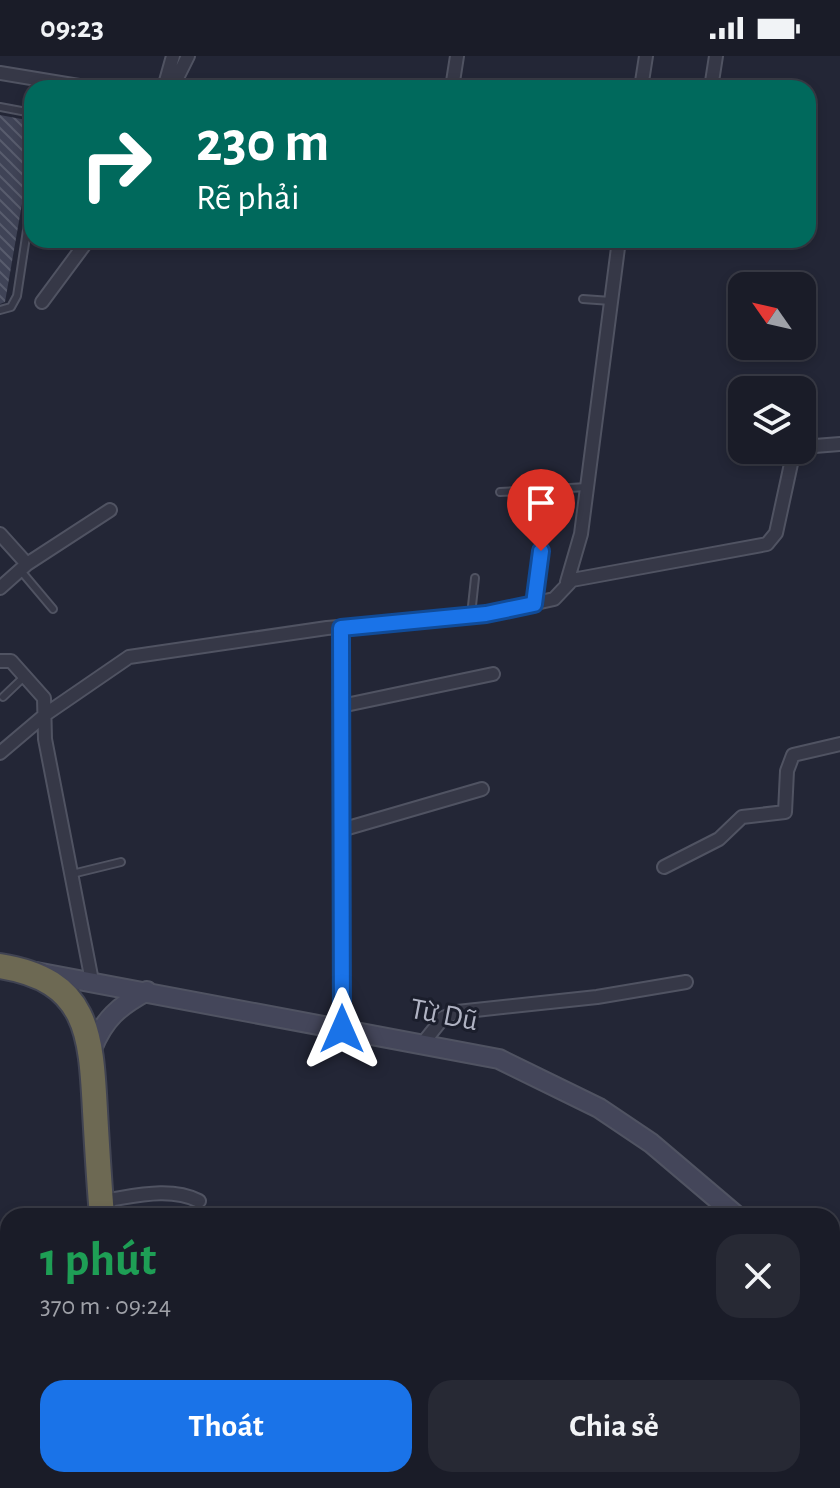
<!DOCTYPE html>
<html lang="vi">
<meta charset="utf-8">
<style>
body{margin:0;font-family:"Alegreya Sans",sans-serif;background:#272934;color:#f1f3f6;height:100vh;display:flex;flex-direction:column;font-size:30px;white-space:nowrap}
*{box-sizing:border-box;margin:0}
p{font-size:26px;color:#9fa1a8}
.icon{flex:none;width:44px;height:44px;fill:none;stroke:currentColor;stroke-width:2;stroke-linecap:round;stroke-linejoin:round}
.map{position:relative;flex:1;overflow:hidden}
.details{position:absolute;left:0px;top:1152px;width:840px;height:280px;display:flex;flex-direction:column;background:#1a1c28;border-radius:24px 24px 0 0;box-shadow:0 4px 12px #0003,0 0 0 2px #383a45}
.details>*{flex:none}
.top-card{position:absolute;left:24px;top:24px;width:792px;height:168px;border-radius:24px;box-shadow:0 4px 12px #0003,0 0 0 2px #383a45;background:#00695c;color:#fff;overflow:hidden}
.needle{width:52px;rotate:304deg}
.tools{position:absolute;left:728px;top:216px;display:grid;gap:16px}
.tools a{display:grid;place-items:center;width:88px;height:88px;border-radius:16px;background:#1a1c28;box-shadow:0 4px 12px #0003,0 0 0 2px #383a45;font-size:40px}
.pin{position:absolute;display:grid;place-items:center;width:68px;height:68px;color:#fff;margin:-82px -34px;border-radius:50% 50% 50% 0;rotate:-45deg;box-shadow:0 0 8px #0007}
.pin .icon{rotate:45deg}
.me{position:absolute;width:88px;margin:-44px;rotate:0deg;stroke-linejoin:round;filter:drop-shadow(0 0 6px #0008)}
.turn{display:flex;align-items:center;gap:28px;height:168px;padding:0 40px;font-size:36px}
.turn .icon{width:104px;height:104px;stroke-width:2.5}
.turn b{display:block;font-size:56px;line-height:68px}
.round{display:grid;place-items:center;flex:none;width:84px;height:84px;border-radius:24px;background:#272934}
.overview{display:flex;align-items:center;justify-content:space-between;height:136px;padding:0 40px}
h1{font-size:48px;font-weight:700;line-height:60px;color:#1e9e55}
.action{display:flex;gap:16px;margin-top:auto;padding:16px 40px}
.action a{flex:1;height:92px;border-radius:24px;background:#1a73e8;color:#fff;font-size:32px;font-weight:700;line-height:92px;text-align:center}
.action a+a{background:#272934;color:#f1f3f6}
.status{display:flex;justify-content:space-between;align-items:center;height:56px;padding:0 40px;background:#1a1c28;direction:ltr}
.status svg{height:22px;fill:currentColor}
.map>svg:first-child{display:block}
.building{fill:url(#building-back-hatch)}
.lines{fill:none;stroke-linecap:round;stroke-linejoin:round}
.lane-casing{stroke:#505362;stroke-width:10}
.street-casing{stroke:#505362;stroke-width:16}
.secondary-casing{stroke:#505362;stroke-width:22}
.highway-casing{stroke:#404352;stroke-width:28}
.lane{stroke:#363847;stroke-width:6}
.street{stroke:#363847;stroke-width:12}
.secondary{stroke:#44465a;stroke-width:18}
.highway{stroke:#6d6953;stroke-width:24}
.route-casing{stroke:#114b97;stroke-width:20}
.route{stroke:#1a73e8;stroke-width:14}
.labels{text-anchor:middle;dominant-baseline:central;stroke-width:6;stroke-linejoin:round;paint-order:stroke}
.street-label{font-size:30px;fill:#b0b3c3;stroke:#1b1e2c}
</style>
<div class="status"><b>09:23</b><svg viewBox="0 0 49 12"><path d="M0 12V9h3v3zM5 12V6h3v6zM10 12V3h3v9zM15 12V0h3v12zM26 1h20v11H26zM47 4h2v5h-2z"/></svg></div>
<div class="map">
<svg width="840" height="1432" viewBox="0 0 840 1432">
<defs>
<pattern id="building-back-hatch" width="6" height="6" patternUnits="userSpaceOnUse" patternTransform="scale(2)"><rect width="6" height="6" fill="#3f4356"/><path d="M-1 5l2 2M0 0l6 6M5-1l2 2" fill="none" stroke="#585c6d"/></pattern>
</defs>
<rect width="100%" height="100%" fill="#232636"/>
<path class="building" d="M0 59 32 65V90L5 246 0 248Z"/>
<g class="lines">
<g class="lane-casing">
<path id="lane" d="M0 51 32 57
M583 243 611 245
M0 254 11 251 17 240 32 141
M500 436 587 431
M21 515 53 553
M471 559 475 522
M3 641 25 620
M72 818 121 806
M0 1297 8 1295"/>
</g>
<g class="street-casing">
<path id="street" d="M0 17 91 32
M164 32 173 0
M172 32 188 0
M452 32 457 0
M641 32 646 0
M711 32 716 0
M42 246 88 184
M802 391 840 388
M0 478 27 508
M567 526 581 478 619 184
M0 532 27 508 110 454
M534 548 541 495
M341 572 342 973
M0 605H11L44 642 45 683 92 925
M341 650 493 618
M0 697 46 658 129 601 327 572 486 558 554 543 572 524 767 488 776 477 794 394
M341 774 482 733
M664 811 719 783 742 761 785 756 787 715 793 699 840 688
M423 987 443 962 457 956 597 941 686 926
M101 1145C132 1141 169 1130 199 1145
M0 1198 8 1195
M832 1402 840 1400
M266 1424 271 1432"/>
</g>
<g class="secondary-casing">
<path id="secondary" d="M36 916 499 1003 599 1052 651 1087 737 1160
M92 993C104 963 119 950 147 935
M832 1243 840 1250"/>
</g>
<g class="highway-casing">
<path id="highway" d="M0 910C89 924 91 979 95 1055 97 1090 99 1125 102 1160
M117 1424V1432"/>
</g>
<use href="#lane" class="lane"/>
<use href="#street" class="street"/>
<use href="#secondary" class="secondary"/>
<use href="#highway" class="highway"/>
</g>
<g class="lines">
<g class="route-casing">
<path id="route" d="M342 973 341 572 486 558 534 548 541 495"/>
</g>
<use href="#route" class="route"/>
</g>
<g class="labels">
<g class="street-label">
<text transform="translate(444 959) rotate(11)">Từ Dũ</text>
</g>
</g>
</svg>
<div class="tools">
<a><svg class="needle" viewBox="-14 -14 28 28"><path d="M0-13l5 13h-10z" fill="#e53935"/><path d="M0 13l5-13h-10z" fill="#9fa1a8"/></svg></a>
<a><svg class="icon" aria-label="layers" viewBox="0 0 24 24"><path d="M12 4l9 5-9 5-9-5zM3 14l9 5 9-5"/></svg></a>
</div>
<div class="pin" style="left:541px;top:495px;background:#d93025"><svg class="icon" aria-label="arrive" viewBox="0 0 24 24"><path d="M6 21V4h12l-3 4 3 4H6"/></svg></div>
<svg class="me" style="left:342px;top:973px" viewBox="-20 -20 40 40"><path d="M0-17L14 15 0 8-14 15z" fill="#1a73e8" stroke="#fff" stroke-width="4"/></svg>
<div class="top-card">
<div class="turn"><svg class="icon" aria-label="right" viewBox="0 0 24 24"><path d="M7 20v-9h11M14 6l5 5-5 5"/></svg><div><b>230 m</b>Rẽ phải</div></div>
</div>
<section class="details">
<div class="overview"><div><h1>1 phút</h1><p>370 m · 09:24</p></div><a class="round"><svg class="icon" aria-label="close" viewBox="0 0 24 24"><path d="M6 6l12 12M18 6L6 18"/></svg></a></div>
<div class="action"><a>Thoát</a><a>Chia sẻ</a></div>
</section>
</div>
